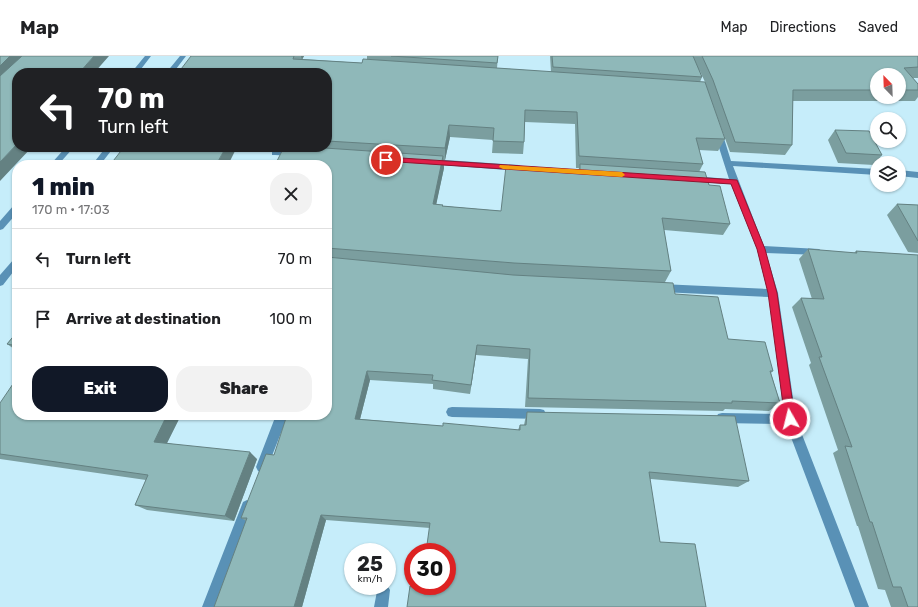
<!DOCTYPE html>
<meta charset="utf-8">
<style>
body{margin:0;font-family:Rubik,sans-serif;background:#f2f2f2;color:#202124;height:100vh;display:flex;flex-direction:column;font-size:15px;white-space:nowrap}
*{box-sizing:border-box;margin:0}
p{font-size:13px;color:#757577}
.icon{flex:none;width:22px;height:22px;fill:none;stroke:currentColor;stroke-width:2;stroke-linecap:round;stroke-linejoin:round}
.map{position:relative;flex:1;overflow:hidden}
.sheet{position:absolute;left:12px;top:104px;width:320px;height:260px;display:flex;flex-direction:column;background:#fff;border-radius:16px;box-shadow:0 1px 3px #0004}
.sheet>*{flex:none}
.banner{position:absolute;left:12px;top:12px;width:320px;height:84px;border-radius:16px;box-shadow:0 1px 3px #0004;background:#202124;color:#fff;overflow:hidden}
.needle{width:26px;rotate:337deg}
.buttons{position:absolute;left:870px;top:12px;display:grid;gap:8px}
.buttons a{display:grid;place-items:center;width:36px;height:36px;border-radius:50%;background:#fff;box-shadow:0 1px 3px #0004;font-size:20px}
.speed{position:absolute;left:344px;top:487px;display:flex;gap:8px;font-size:20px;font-weight:700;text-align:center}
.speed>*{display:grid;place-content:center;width:52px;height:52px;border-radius:50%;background:#fff;box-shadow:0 1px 3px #0004;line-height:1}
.speed small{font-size:10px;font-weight:400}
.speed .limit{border:6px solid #d22;background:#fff;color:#111}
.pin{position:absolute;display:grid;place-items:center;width:34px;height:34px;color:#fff;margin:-17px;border:2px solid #fff;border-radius:50%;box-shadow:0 1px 4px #0007}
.me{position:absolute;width:44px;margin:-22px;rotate:352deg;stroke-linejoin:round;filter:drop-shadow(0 0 3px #0008)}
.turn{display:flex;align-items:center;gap:14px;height:84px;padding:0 20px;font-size:18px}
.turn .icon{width:52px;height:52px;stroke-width:2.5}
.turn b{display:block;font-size:28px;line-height:34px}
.round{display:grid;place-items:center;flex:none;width:42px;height:42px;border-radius:16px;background:#f2f2f2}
.head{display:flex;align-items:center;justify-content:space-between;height:68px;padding:0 20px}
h1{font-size:24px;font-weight:800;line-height:30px;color:#111827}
.primary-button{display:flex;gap:8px;margin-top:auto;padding:8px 20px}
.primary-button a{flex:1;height:46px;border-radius:16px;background:#111827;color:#fff;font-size:16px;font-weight:800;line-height:46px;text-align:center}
.primary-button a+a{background:#f2f2f2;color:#202124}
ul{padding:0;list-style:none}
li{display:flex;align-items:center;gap:12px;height:60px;padding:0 20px;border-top:1px solid #e0e0e0}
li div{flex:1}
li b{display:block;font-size:15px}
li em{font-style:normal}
header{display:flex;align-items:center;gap:24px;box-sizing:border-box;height:56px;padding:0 20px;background:#fff;border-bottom:1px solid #e0e0e0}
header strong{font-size:19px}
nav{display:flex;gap:22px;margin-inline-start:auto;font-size:14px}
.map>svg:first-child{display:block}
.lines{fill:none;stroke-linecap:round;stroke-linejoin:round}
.minor{fill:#5991b6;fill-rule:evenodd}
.wall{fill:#7b9e9f;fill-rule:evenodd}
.shaded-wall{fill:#648182}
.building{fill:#8fb8b9;stroke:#648182}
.route{fill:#e11d48;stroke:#92132f}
.slow{fill:#f59e0b}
</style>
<header>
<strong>Map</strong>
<nav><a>Map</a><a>Directions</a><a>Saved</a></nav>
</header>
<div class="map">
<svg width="918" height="551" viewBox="0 0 918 551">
<rect width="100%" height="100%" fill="#c6edfa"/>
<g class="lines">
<path class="minor" d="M145 0H151L138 17H131Z
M180 0H186L173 17H166Z
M715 74H721L722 76 731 105 877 113V119L733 110 764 190 819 193 823 196 819 199 766 197 778 237 796 363 869 551H855L786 368 722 367 718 366 716 362 718 358 722 357 784 358 769 241 661 236 658 235 656 232 658 229 661 228 767 233 757 193 731 128 694 126 690 123 694 120 729 123 714 76Z
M66 91H74L58 109H50Z
M106 91H114L100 109H92Z
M272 95 293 96 297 98 293 100 275 99H272Z
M431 103 519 109 523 112 519 115 428 108 427 106Z
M899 114 918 116V122L899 120Z
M17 148V157L3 173 0 174V165L14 149Z
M17 202V211L3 229 0 230V219L14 203Z
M452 351 540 353 544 354 546 358 544 362 540 363 452 361 448 360 446 356 448 352Z
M276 359H288L266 415 262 417 258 415 256 411Z
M247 444 251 446 253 450 216 551H202L243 446Z
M387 529 390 534 388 551H374L378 530Z"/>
</g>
<path class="wall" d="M191 0H304L302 3 362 7 367 3V0H498L497 12 551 16 550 0H918V22H913L918 28V41L915 45H793L792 89 785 99 730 96 706 30 725 83 718 95 699 94 703 108 699 116 709 129 730 168 723 179 664 174 671 215 665 226 675 238 728 283 773 315 771 317 780 347 769 355 725 353 723 355 525 351 528 303 476 299 470 338 433 333V328L370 324 360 363 443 370 518 374 520 369H524L525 364 527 356 749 425 738 431 651 423 422 531 430 472 326 464 302 551H214L246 465 241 462 274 399 327 359V109L284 91H327V17ZM699 13 705 26H700L702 21ZM877 19H899V41H877ZM525 66 575 68 576 112H579L578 115 501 155 443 150 436 148 444 112 443 104H445L450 81 493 84 492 97 523 98 524 86Z
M835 74 882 99 874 109 838 107 828 84Z
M897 148 918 149V197L908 196 887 159Z
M808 193 854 197 856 195 918 199V551H891L885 534 878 533 858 470H857L833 397 838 394 809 309 811 307 792 251 801 242 812 243 799 203Z
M17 276V295L7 288Z
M0 347 17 359H181L167 387 257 403 234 465 147 454 135 449 146 424 0 403Z"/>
<path class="shaded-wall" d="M10 0H28L0 27V10Z
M94 0H109L94 17H79Z
M301 0H304L302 4Z
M449 69 450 81 445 104V92Z
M17 88V91H32L0 125V106Z
M226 91H237L228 109H216Z
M443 100 444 112 434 159 433 148Z
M477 289 476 299 470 338 471 329Z
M367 315 370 324 358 371 355 363Z
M167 359H181L164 393 154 386Z
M250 396 257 403 234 465 225 460Z
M321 459 326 464 302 551H294Z"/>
<path class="building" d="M0 0H10L0 10Z
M22 0H94L79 17H17V88L0 106V20Z
M191 0H294L293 3 362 7 363 3 705 26 725 83 696 82 703 108 579 100 577 56 525 54 524 86 493 85 494 72 449 69 445 92 327 85V17H178Z
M391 0H498L497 7Z
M552 0H693L702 21 553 11Z
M702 0H918V11L904 12 918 28V34H899V19H877V34H793L792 89 735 86 713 24Z
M835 74 869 75 882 99 846 97Z
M124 91H226L216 109H110Z
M284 91H310L443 100 433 148 443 149 442 150 501 155 506 110 580 115V108L705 116 709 129 720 130 730 168 662 162 671 215 514 207 327 192V109H275Z
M897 148 918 149V185Z
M808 193 857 197 856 195 918 199V551H908L901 531H893L872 466H870L845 390 852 391 819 301H822L801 242 824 243Z
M327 201 513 219 673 227 675 238 718 241 728 283 765 286 773 315H770L780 347 732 345V347L528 342 530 293 477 289 471 329 432 324 433 319 367 315 355 363 443 370V367L520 374V369H526L527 356 735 360 749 425 649 416 660 486 695 488 706 551H407L410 530 422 531V530H447V496H426L430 467 321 459 294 551H214L247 462H241L266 398 274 399 287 359H327Z
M17 276V290L7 288Z
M17 322V359H167L154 386 250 396 225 460 135 449 148 419 0 398V347Z"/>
<path class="route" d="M386 101 737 124 765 193 777 237 795 363 794 366 790 368 786 366 785 363 768 237 757 193 731 128 383 105V102Z"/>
<path class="slow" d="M500 109 622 116 625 119 622 121 503 113 499 111Z"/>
</svg>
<div class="buttons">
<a><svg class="needle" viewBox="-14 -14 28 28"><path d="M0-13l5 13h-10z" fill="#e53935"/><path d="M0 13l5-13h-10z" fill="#757577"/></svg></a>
<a><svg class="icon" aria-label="search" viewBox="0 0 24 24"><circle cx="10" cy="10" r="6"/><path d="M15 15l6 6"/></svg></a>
<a><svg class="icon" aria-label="layers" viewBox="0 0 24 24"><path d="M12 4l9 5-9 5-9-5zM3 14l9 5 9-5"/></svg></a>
</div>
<div class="speed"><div>25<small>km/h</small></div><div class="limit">30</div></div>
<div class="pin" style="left:386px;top:104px;background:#d93025"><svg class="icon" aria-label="arrive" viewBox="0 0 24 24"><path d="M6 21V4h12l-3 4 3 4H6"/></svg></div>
<svg class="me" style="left:790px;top:363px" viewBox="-20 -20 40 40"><circle r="17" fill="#e11d48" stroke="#fff" stroke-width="3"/><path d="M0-11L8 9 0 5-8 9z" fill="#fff"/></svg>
<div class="banner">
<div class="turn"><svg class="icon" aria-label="left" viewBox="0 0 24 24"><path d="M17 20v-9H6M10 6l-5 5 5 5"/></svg><div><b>70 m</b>Turn left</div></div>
</div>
<section class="sheet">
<div class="head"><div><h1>1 min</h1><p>170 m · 17:03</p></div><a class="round"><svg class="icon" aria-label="close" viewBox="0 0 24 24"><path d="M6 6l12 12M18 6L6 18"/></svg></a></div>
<ul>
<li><svg class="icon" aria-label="left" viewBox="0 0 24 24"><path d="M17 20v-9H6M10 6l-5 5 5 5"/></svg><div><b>Turn left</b></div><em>70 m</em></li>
<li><svg class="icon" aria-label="arrive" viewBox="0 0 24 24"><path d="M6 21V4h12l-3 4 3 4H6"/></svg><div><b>Arrive at destination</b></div><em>100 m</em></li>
</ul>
<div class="primary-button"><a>Exit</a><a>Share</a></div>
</section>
</div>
